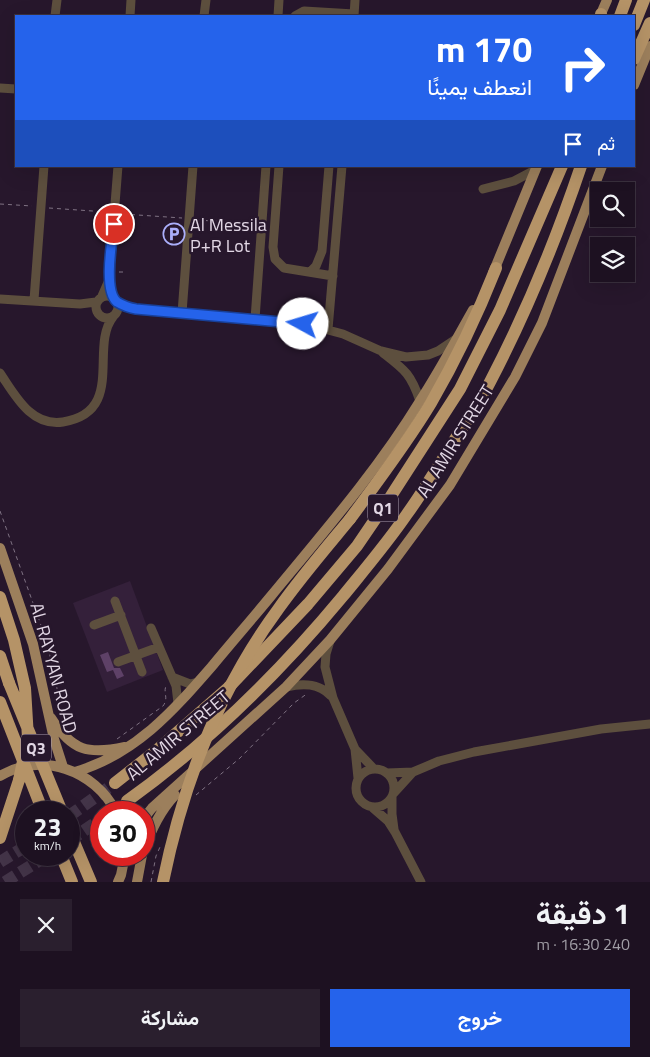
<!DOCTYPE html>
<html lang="ar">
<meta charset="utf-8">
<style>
body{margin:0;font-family:"Titillium Web",Vazirmatn,sans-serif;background:#2a1f2e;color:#f1f3f6;direction:rtl;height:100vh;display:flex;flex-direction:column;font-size:19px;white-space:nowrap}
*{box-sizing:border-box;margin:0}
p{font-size:16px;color:#a09da5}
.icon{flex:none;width:28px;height:28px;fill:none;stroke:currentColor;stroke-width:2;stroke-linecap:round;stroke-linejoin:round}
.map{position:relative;height:882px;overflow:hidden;direction:ltr}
.side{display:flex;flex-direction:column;background:#1d1121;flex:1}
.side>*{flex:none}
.top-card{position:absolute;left:15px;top:15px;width:620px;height:152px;border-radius:0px;box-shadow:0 5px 20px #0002,0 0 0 1px #3b313f;direction:rtl;background:#2563eb;color:#fff;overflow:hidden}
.fabs{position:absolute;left:590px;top:182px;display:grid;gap:10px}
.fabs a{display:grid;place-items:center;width:45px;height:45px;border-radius:0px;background:#1d1121;box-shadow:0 5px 20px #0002,0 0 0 1px #3b313f;font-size:25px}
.speed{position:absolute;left:15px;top:801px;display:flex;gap:10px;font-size:25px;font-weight:700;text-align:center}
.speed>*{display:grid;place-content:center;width:65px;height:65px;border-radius:50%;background:#1d1121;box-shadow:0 5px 20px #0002,0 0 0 1px #3b313f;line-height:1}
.speed small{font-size:12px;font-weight:400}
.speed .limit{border:8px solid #d22;background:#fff;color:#111}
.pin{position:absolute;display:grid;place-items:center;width:42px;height:42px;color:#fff;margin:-21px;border:2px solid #fff;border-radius:50%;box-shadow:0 1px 5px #0007}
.me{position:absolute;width:55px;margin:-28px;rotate:276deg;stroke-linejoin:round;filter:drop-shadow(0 0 4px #0008)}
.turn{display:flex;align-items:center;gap:18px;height:105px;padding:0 20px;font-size:22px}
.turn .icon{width:65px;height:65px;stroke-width:2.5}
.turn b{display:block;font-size:35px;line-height:42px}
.then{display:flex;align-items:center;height:48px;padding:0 20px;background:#0003;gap:10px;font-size:19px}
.round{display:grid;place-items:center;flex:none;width:52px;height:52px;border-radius:0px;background:#2a1f2e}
.summary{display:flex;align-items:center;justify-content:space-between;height:85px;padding:0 20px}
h1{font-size:30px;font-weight:700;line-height:38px}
.button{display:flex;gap:10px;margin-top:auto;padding:10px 20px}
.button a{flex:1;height:58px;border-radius:0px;background:#2563eb;color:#fff;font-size:20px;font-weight:700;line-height:58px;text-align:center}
.button a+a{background:#2a1f2e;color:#f1f3f6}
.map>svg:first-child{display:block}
.built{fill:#34203a}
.building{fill:#5e4167}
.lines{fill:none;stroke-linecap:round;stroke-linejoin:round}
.highway-tunnel{stroke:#433448;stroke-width:12;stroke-dasharray:12 6;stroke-linecap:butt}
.path{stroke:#7f7283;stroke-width:1;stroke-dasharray:4 4;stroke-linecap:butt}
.minor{stroke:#5d4f3e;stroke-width:9}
.major{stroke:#9c7f5c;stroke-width:10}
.highway{stroke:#b59367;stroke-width:12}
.highway-bridge{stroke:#b59367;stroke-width:12}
.route-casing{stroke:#184099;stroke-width:12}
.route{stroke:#2563eb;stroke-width:9}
.labels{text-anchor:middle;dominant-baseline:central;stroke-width:5;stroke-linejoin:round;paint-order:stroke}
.shield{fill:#27172c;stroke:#aa9dae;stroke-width:1}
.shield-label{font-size:16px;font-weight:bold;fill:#e2d7e5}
.poi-label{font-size:18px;fill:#e2d7e5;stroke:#27172c;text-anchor:start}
.street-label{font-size:18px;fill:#e2d7e5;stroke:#27172c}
</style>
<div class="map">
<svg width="650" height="882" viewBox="0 0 650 882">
<rect width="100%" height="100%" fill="#27172c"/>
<path class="built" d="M130 581 163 670 107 692 73 603Z"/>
<path class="building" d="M108 652 114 668H120L124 676 117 679 113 670 107 672 100 655Z"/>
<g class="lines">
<path class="highway-tunnel" d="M69 816 115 783
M69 841 101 819
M0 862 26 846
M5 882 48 855"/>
<path class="path" d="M0 204 32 206
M49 208 107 212
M123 214 182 218
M198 220 254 224
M119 272H125
M0 511 47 642 61 707 67 724
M117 739 163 706C169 698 163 693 166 686
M196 795 240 758 294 703 308 693
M151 882 156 856 160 847"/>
<path class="minor" d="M55 16 57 0
M130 16 131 0
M204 16 206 0
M278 16 279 0
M295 16 304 11 354 14
M354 16 355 0
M0 88 16 89
M279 166 273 247 275 259 284 268 333 276
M483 189 514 181 535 170
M310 272 316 266 322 251 329 166
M96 307a11 11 0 1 1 22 0a11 11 0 1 1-22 0Z
M102 296 109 280 118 166
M0 299 80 304 96 302
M34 300 44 166
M117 302 136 309 313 326 343 334 381 351 406 357 428 355 438 351 456 339
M182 313 193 166
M255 319 266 166
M328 329 342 166
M383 353C405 370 411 374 420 401
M0 373C15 395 31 427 63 422 126 412 89 347 113 317
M115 601 142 672
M94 625 121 615
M151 628 176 686 178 703
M330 641 326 654 325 667 333 698 355 749 358 778
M118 662 159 647
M172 677 190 684 198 682
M286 687C303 683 319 683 331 696
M355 749 374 769
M356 788a19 19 0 1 1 38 0a19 19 0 1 1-38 0Z
M387 773 413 772
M393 794 413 772 439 761 474 752 601 729 650 724
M392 797V814L394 829
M373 808 388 821 395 832 421 882"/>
<path class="major" d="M600 16 607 0
M634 85 650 46
M493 273 537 166
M0 548 33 644 54 739 63 767
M51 718C72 751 88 755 125 747
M75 772C136 754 173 711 213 665 232 642 252 619 271 596 323 533 377 471 420 401 439 372 456 340 473 310
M0 776C41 751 95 770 116 812
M144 818 152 808 286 687 330 640 388 569 450 485 515 377 542 323 602 166
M144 849C152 829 160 811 175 795
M118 882 121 875 125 855
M137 882 142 855"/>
<path class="highway" d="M601 14V16
M620 16 626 0
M634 25 644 0
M634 59 650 23
M350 519C378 481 407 443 431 403 457 358 477 316 496 268
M0 656 9 683
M115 783 157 750 228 688 308 604 357 546 391 496 460 389 500 310 562 166
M127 801C208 743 280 672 343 596 365 569 388 542 407 514 421 495 433 474 446 454 460 430 477 407 490 382 526 313 556 240 581 166
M0 838 19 780
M61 855 72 882"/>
<path class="highway-bridge" d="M0 597 14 640 25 688 28 738 19 780
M9 683 62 812
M0 702 43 812
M69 830 91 882
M163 882C183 784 219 689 279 608 301 577 326 548 350 519"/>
</g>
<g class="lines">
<g class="route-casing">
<path id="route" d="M114 224C112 241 103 290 117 302 122 305 130 308 136 309L303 324"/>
</g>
<use href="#route" class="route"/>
</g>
<defs>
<g id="parking-ring" transform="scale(1.125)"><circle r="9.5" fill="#27172c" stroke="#abaffb" stroke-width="1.5"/><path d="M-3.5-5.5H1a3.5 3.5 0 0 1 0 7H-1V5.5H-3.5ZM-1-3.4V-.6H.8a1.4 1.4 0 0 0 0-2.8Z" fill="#abaffb"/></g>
</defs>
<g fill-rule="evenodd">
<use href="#parking-ring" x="174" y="234"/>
</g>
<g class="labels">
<g class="shield">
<rect x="368" y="494.5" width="30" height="27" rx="4"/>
<rect x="21" y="734.5" width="30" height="27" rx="4"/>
</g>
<g class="shield-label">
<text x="383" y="508">Q1</text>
<text x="36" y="748">Q3</text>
</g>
<g class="poi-label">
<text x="190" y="224">Al Messila<tspan x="190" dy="21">P+R Lot</tspan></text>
</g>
<g class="street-label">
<text transform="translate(455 441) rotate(-58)">AL AMIR STREET</text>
<text transform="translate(54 668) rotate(75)">AL RAYYAN ROAD</text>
<text transform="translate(178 735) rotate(-40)">AL AMIR STREET</text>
</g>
</g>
</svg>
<div class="fabs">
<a><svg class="icon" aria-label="search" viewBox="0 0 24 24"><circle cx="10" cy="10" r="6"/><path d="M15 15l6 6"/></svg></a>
<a><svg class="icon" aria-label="layers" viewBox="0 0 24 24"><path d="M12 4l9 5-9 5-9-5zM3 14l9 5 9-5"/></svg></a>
</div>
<div class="speed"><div>23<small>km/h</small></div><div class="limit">30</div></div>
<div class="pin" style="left:114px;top:224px;background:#d93025"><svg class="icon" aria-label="arrive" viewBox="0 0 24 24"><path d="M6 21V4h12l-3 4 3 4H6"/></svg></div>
<svg class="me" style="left:303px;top:324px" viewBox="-20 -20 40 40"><circle r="19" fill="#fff"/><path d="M0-13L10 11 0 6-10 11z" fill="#2563eb"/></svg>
<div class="top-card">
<div class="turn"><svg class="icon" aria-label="right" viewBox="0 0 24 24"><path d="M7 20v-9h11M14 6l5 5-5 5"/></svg><div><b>170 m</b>انعطف يمينًا</div></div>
<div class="then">ثم<svg class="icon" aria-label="arrive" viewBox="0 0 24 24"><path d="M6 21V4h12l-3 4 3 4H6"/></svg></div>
</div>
</div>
<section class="side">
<div class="summary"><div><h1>1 دقيقة</h1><p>240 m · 16:30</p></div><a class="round"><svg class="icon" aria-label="close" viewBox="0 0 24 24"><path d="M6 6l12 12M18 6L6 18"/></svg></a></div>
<div class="button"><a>خروج</a><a>مشاركة</a></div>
</section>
